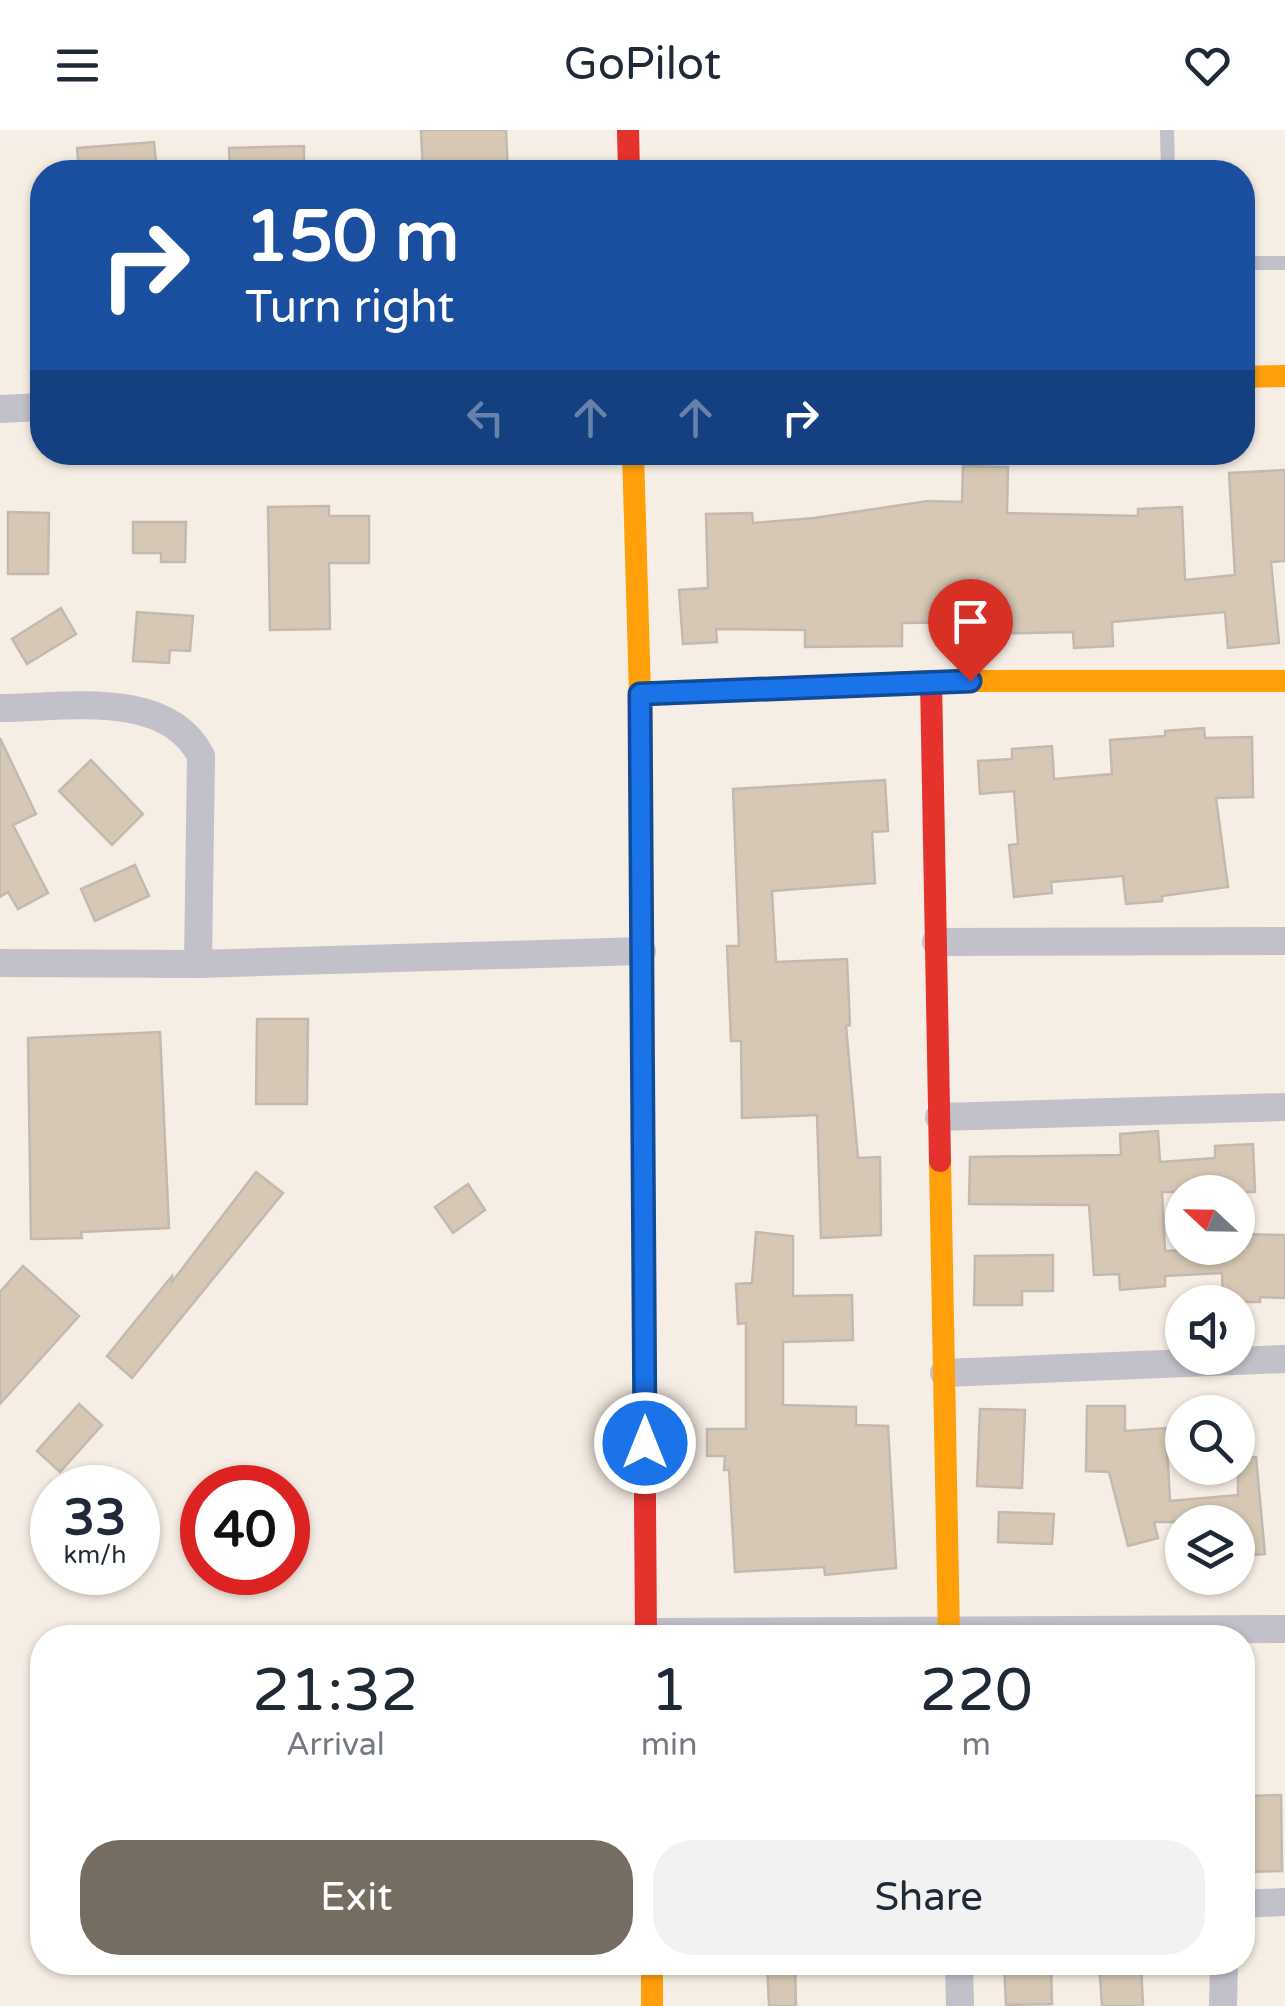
<!DOCTYPE html>
<style>
body{margin:0;font-family:"Varela Round",sans-serif;background:#f2f2f3;color:#1f2937;height:100vh;display:flex;flex-direction:column;font-size:38px;white-space:nowrap}
*{box-sizing:border-box;margin:0}
p{font-size:32px;color:#747a83}
.icon{flex:none;width:55px;height:55px;fill:none;stroke:currentColor;stroke-width:2;stroke-linecap:round;stroke-linejoin:round}
.map{position:relative;flex:1;overflow:hidden}
.panel{position:absolute;left:30px;top:1495px;width:1225px;height:350px;display:flex;flex-direction:column;background:#fff;border-radius:40px;box-shadow:0 2px 8px #0004}
.panel>*{flex:none}
.hud{position:absolute;left:30px;top:30px;width:1225px;height:305px;border-radius:40px;box-shadow:0 2px 8px #0004;background:#1a4fa0;color:#fff;overflow:hidden}
.needle{width:65px;rotate:292deg}
.controls{position:absolute;left:1165px;top:1045px;display:grid;gap:20px}
.controls a{display:grid;place-items:center;width:90px;height:90px;border-radius:50%;background:#fff;box-shadow:0 2px 8px #0004;font-size:50px}
.speed{position:absolute;left:30px;top:1335px;display:flex;gap:20px;font-size:50px;font-weight:700;text-align:center}
.speed>*{display:grid;place-content:center;width:130px;height:130px;border-radius:50%;background:#fff;box-shadow:0 2px 8px #0004;line-height:1}
.speed small{font-size:25px;font-weight:400}
.speed .limit{border:15px solid #d22;background:#fff;color:#111}
.pin{position:absolute;display:grid;place-items:center;width:85px;height:85px;color:#fff;margin:-102px -42px;border-radius:50% 50% 50% 0;rotate:-45deg;box-shadow:0 0 10px #0007}
.pin .icon{rotate:45deg}
.me{position:absolute;width:110px;margin:-55px;rotate:0deg;stroke-linejoin:round;filter:drop-shadow(0 0 8px #0008)}
.turn{display:flex;align-items:center;gap:35px;height:210px;padding:0 50px;font-size:45px}
.turn .icon{width:130px;height:130px;stroke-width:2.5}
.turn b{display:block;font-size:70px;line-height:85px}
.lanes{display:flex;align-items:center;height:95px;padding:0 50px;background:#0003;justify-content:center;gap:50px;direction:ltr}
.lanes .off{opacity:.35}
.eta{display:flex;justify-content:space-evenly;align-items:center;height:170px;text-align:center}
.eta b{font-size:60px;font-weight:600;line-height:70px}
.action{display:flex;gap:20px;margin-top:auto;padding:20px 50px}
.action a{flex:1;height:115px;border-radius:40px;background:#756d62;color:#fff;font-size:40px;font-weight:600;line-height:115px;text-align:center}
.action a+a{background:#f2f2f3;color:#1f2937}
header{display:flex;justify-content:space-between;align-items:center;height:130px;padding:0 50px;background:#fff;font-size:45px;font-weight:600}
.map>svg:first-child{display:block}
.building{fill:#d6c8b4;stroke:#c2bab0;stroke-width:2.5}
.lines{fill:none;stroke-linecap:round;stroke-linejoin:round}
.lane{stroke:#c2c1ca;stroke-width:14}
.street{stroke:#c2c1ca;stroke-width:28}
.slow{stroke:#ff9f0a;stroke-width:22}
.jam{stroke:#e5322d;stroke-width:22}
.route-casing{stroke:#114b97;stroke-width:25}
.route{stroke:#1a73e8;stroke-width:18}
</style>
<header><svg class="icon" aria-label="menu" viewBox="0 0 24 24"><path d="M4 6h16M4 12h16M4 18h16"/></svg>GoPilot<svg class="icon" aria-label="heart" viewBox="0 0 24 24"><path d="M12 20l-8-8c-3-5 5-10 8-4 3-6 11-1 8 4z"/></svg></header>
<div class="map">
<svg width="1285" height="1876" viewBox="0 0 1285 1876">
<rect width="100%" height="100%" fill="#f6eee4"/>
<path class="building" d="M421 0H506L508 42H423Z
M154 12 157 42H79L77 18Z
M304 16V42H230L229 18Z
M963 336 1008 337 1007 383 1138 386V379L1182 377 1185 450 1235 445 1229 343 1285 340V431L1271 432 1279 513 1228 518 1225 482 1112 492 1113 516 1074 518 1073 502 986 504V492L902 493V516L805 517V500L716 499 717 512 683 514 679 460 708 458 706 384 752 383 753 393 814 388 928 371 962 372Z
M329 376V386H369V433H329L330 499 270 500 268 377Z
M8 382 49 383 48 444H8Z
M133 392H186L185 432H161V423H133Z
M61 478 76 504 27 534 12 509Z
M137 482 193 486 190 521 170 520 169 533 133 531Z
M1204 598 1205 608 1252 607 1253 667 1216 668 1228 757 1162 766V771L1126 774 1123 746 1051 752 1052 763 1014 767 1009 715 1018 714 1014 661 980 664 978 631 1012 629V619L1052 616 1054 649 1112 644 1110 610 1165 606V601Z
M0 608 36 684 13 695 48 763 18 779 8 762 0 767Z
M91 630 143 684 112 715 59 661Z
M885 650 888 701 872 702 875 753 772 761 776 832 847 829 850 895 846 896 858 1028 880 1027 881 1105 821 1108 817 985 742 988 741 911H731L727 816H739L733 659Z
M135 735 149 766 95 791 81 759Z
M257 889H308L307 974H256Z
M160 902 169 1098 81 1102 82 1108 31 1109 28 908Z
M1158 1001 1160 1032 1215 1028V1016L1253 1014 1255 1062H1162L1165 1121 1238 1118V1104L1285 1105V1168L1260 1167V1172H1223L1222 1143 1165 1146V1156L1120 1160 1119 1144 1094 1145 1089 1075 969 1074 970 1027 1121 1025 1120 1004Z
M256 1042 283 1063 132 1248 107 1226 172 1146V1152Z
M468 1054 485 1080 453 1103 435 1077Z
M756 1102 793 1106V1166L852 1165 853 1210 783 1212V1275L856 1277V1295L888 1296 896 1438 825 1445 824 1437 735 1442 729 1340H724L725 1326H707V1299H746V1193L738 1194 736 1154 752 1153Z
M1053 1125V1161H1022V1175H974L975 1126Z
M23 1136 79 1186 0 1274V1162Z
M79 1274 102 1295 60 1342 37 1321Z
M1087 1276H1125V1301L1166 1298 1170 1371 1238 1365V1328L1256 1327 1265 1424 1238 1426V1392H1154L1158 1408 1128 1416 1109 1342 1086 1341Z
M980 1279 1025 1280 1022 1358 977 1356Z
M999 1382 1054 1384 1052 1414 998 1412Z
M1281 1665 1282 1741 1247 1742 1246 1666Z
M767 1832H795L796 1876H769Z
M1004 1832H1051L1052 1874 1006 1875Z
M1099 1832H1141L1143 1876H1102Z"/>
<g class="lines">
<path class="lane" d="M1167 0 1168 42
M1242 133H1285"/>
<path class="street" d="M0 279 42 277
M0 578C64 578 167 558 201 626L198 834
M936 812 1285 811
M0 833 198 834 642 821
M939 987 1285 977
M944 1243 1285 1229
M646 1502 1285 1499
M1242 1774 1285 1772
M959 1832 960 1876
M1223 1876 1224 1832"/>
<path class="slow" d="M1242 247 1285 246
M633 322 640 565 643 1090
M640 565 931 551H1285
M940 1031 949 1508
M652 1832V1876"/>
<path class="jam" d="M628 0 629 42
M931 551 940 1031
M643 1090 646 1508"/>
</g>
<g class="lines">
<g class="route-casing">
<path id="route" d="M645 1313 640 564 970 551"/>
</g>
<use href="#route" class="route"/>
</g>
</svg>
<div class="controls">
<a><svg class="needle" viewBox="-14 -14 28 28"><path d="M0-13l5 13h-10z" fill="#e53935"/><path d="M0 13l5-13h-10z" fill="#747a83"/></svg></a>
<a><svg class="icon" aria-label="sound" viewBox="0 0 24 24"><path d="M4 9h4l5-4v14l-5-4H4zM17 9q2 3 0 6"/></svg></a>
<a><svg class="icon" aria-label="search" viewBox="0 0 24 24"><circle cx="10" cy="10" r="6"/><path d="M15 15l6 6"/></svg></a>
<a><svg class="icon" aria-label="layers" viewBox="0 0 24 24"><path d="M12 4l9 5-9 5-9-5zM3 14l9 5 9-5"/></svg></a>
</div>
<div class="speed"><div>33<small>km/h</small></div><div class="limit">40</div></div>
<div class="pin" style="left:970px;top:551px;background:#d93025"><svg class="icon" aria-label="arrive" viewBox="0 0 24 24"><path d="M6 21V4h12l-3 4 3 4H6"/></svg></div>
<svg class="me" style="left:645px;top:1313px" viewBox="-20 -20 40 40"><circle r="17" fill="#1a73e8" stroke="#fff" stroke-width="3"/><path d="M0-11L8 9 0 5-8 9z" fill="#fff"/></svg>
<div class="hud">
<div class="turn"><svg class="icon" aria-label="right" viewBox="0 0 24 24"><path d="M7 20v-9h11M14 6l5 5-5 5"/></svg><div><b>150 m</b>Turn right</div></div>
<div class="lanes"><svg class="icon off" aria-label="left" viewBox="0 0 24 24"><path d="M17 20v-9H6M10 6l-5 5 5 5"/></svg><svg class="icon off" aria-label="ahead" viewBox="0 0 24 24"><path d="M12 20V5M6 11l6-6 6 6"/></svg><svg class="icon off" aria-label="ahead" viewBox="0 0 24 24"><path d="M12 20V5M6 11l6-6 6 6"/></svg><svg class="icon" aria-label="right" viewBox="0 0 24 24"><path d="M7 20v-9h11M14 6l5 5-5 5"/></svg></div>
</div>
<section class="panel">
<div class="eta">
<div><b>21:32</b><p>Arrival</p></div>
<div><b>1</b><p>min</p></div>
<div><b>220</b><p>m</p></div>
</div>
<div class="action"><a>Exit</a><a>Share</a></div>
</section>
</div>
